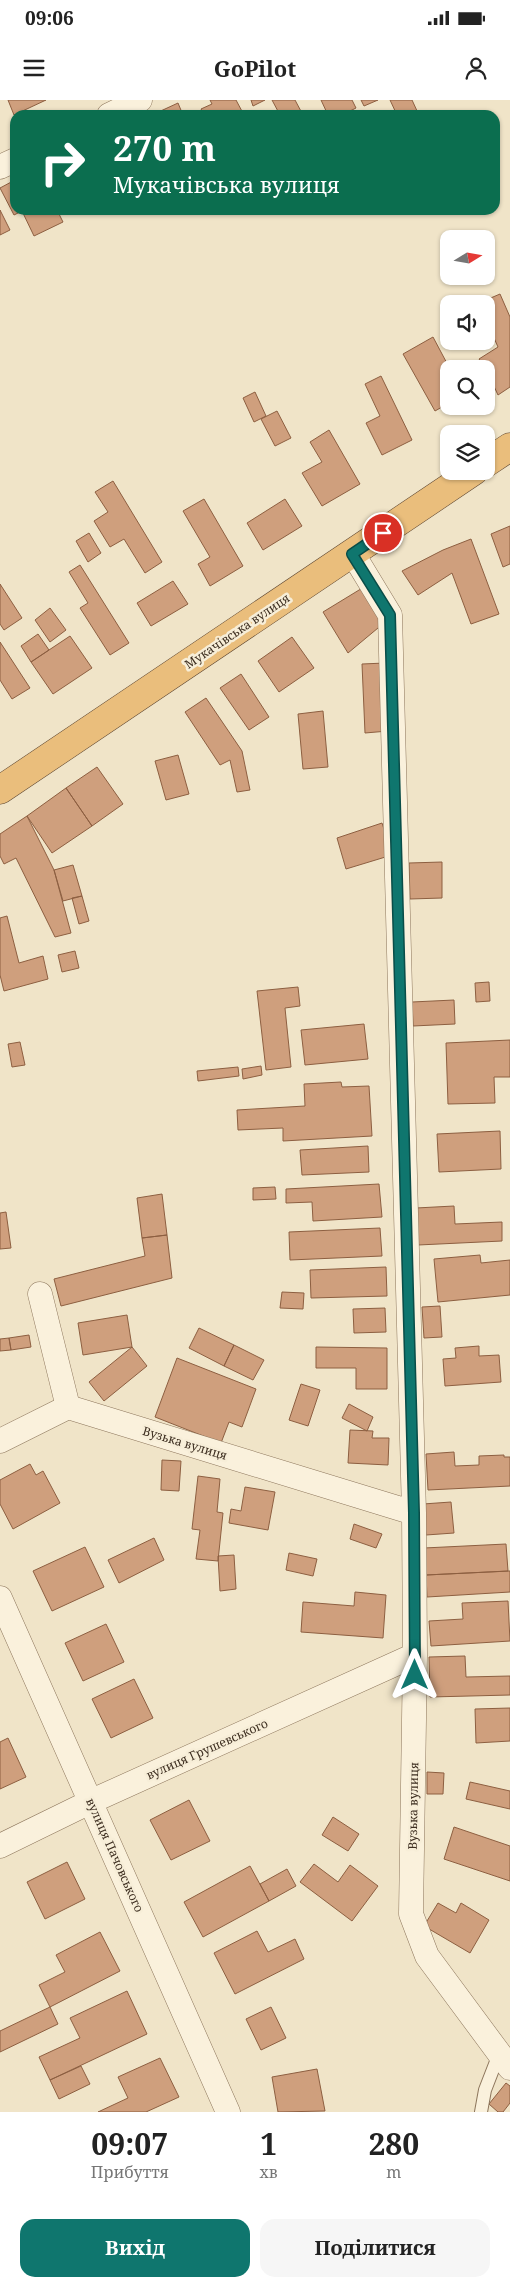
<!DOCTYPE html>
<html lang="uk">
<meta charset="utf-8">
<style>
body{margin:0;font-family:"Noto Serif",serif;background:#f6f6f6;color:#222;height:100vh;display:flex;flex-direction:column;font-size:19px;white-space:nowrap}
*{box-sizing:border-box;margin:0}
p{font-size:16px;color:#767676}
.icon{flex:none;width:28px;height:28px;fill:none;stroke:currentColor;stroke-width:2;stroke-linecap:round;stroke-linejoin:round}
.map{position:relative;height:2012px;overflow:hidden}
.drawer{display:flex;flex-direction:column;background:#fff;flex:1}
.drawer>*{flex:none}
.banner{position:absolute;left:10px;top:10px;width:490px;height:105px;border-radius:15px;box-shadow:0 1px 4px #0004;background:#0b6e4f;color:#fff;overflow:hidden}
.needle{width:32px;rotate:79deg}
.fabs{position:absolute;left:440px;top:130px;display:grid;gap:10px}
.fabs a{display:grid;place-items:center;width:55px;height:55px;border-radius:10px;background:#fff;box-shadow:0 1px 4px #0004;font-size:25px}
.pin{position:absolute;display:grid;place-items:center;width:42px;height:42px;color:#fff;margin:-21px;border:2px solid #fff;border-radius:50%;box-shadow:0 1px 5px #0007}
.me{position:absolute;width:55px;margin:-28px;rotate:0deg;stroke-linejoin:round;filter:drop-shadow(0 0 4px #0008)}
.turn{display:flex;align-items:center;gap:18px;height:105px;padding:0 20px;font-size:22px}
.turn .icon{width:65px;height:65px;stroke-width:2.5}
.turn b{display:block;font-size:35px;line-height:42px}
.eta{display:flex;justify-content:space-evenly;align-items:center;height:85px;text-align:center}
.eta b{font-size:30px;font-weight:700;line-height:35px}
.action{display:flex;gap:10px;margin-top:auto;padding:10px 20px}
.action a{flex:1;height:58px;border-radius:15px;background:#0f766e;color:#fff;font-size:20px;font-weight:700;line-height:58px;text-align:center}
.action a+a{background:#f6f6f6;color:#222}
.status{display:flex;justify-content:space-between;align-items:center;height:35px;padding:0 25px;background:#fff;direction:ltr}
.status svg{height:14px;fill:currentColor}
header{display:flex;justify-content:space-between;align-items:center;height:65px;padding:0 20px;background:#fff;font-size:22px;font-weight:700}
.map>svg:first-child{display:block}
.building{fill:#cf9f7d;stroke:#8d5f41}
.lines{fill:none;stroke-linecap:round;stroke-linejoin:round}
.service-casing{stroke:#8d765c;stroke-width:14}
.minor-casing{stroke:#8d765c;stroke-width:25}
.trunk-casing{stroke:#5b4430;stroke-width:29}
.service{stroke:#faf1dc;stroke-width:12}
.minor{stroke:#faf1dc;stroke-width:24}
.trunk{stroke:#eabe7c;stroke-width:28}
.route-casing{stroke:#0a4d48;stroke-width:12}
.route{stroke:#0f766e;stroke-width:9}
.labels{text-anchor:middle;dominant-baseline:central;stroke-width:5;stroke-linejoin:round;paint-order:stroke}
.street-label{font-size:12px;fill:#3d2e20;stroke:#f7eed8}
</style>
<div class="status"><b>09:06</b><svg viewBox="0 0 49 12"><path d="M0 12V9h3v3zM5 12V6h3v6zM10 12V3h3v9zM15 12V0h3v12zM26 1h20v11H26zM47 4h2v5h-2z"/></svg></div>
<header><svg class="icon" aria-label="menu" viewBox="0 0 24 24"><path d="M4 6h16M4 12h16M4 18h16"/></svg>GoPilot<svg class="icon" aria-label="person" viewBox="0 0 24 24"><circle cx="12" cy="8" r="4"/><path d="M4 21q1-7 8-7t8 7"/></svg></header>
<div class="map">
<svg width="510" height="2012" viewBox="0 0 510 2012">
<rect width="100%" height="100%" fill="#f0e4c8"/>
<path class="building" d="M8 0H46L14 15Z
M210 0H236L244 15H204L201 9 212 4Z
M251 0H265L253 6Z
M272 0H295L303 15H280Z
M321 0H352L356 8 342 15H328Z
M361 0H378L364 6Z
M390 0H412L418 13 414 15H397Z
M178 3 183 15H152Z
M15 80V110H57L63 122 34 136 22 111 14 115 0 88Z
M0 110 10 130 0 135Z
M500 194 510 217V287L498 295 486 269 479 259 498 247 486 220V204L479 203Z
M433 237 450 269 449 303 435 311 403 254Z
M381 276 412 340 382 355 366 323 380 316 365 284Z
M255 292 266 316 254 322 243 298Z
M277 311 291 338 275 346 261 319Z
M329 330 360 384 322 406 302 373 322 362 310 342Z
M113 381 162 462 145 473 124 439 110 447 94 421 108 412 95 392Z
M204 399 243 466 210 486 198 464 210 457 183 411Z
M285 399 302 426 263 450 247 423Z
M510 426V464L503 467 491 434Z
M89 433 101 453 88 462 76 441Z
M471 439 499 514 471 524 452 473 418 495 402 471 443 450Z
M80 465 129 543 110 555 80 508 88 503 69 472Z
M173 481 188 504 151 526 137 503Z
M0 484 22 518 4 530 0 524Z
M364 487 384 523 348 553 323 512Z
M50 508 66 530 50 542 35 520Z
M38 534 49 550 31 562 21 546Z
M70 536 92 568 53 594 31 562Z
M292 537 314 568 279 592 258 561Z
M0 542 30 588 12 599 0 580Z
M385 563 388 631 365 633 362 564Z
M241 574 269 617 249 630 220 588Z
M206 598 242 651 250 690 237 692 230 660 220 665 185 612Z
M323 611 328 667 303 669 298 614Z
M178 655 189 694 166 700 155 661Z
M97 667 123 704 92 726 66 688Z
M66 688 92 726 52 753 27 716Z
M27 716 54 770 71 833 55 837 16 758 4 764 0 756V734Z
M382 723 392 755 346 769 337 738Z
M442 762V798L410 799 409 763Z
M73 765 82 796 63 801 54 770Z
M82 796 89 821 79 824 72 798Z
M7 816 19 863 43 856 48 879 4 891 0 875V818Z
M75 851 79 868 62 872 58 855Z
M489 882 490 901 476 902 475 883Z
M298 887 300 906 285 908 291 967 266 970 257 891Z
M454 900 455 924 413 926 412 902Z
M364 924 368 959 305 965 301 930Z
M510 940V977H494L495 1003 448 1004 446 943Z
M20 942 25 965 12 967 8 944Z
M261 966 262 975 243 979 242 969Z
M238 967 239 976 198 981 197 971Z
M341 982 342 987 369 986 372 1036 283 1041V1028L238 1030 237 1010 305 1006 304 984Z
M500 1031 501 1069 439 1072 437 1034Z
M368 1046 369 1072 302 1075 300 1050Z
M379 1084 382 1117 313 1121 312 1102 286 1103V1089Z
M275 1087 276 1099 253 1100V1088Z
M162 1094 167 1135 142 1138 137 1098Z
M454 1106 455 1124 502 1122V1141L418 1145 416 1108Z
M6 1112 11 1148 0 1149V1113Z
M380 1128 382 1156 290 1160 289 1132Z
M167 1135 172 1178 61 1206 54 1179 145 1156 142 1138Z
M480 1155 481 1163 510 1160V1195L438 1202 434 1159Z
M386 1167 387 1196 311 1198 310 1170Z
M282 1192 304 1193 303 1209 280 1208Z
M440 1206 442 1237 424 1238 422 1207Z
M385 1208 386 1232 354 1233 353 1209Z
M127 1215 132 1247 83 1255 78 1223Z
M199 1228 234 1245 224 1266 189 1248Z
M29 1235 31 1247 11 1250 9 1238Z
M9 1238 11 1250 0 1251V1239Z
M234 1245 264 1260 253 1280 224 1266Z
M479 1246V1256L499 1255 501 1282 445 1286 443 1259 456 1258 455 1248Z
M132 1247 147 1266 104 1301 89 1282Z
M316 1247 387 1248V1289H356V1268H316Z
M177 1258 256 1289 242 1327 229 1322 221 1343 155 1317Z
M301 1284 320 1290 308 1326 289 1320Z
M349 1304 373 1317 367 1331 342 1318Z
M350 1330 373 1331 372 1338H389L388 1365 348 1363Z
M454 1352 455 1366 479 1365V1356L504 1355V1357H510V1386L428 1390 426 1354Z
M162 1360 181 1361 179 1391 161 1390Z
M30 1364 36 1375 43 1371 60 1403 13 1429 0 1404V1380Z
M198 1376 220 1379 217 1412 223 1413 218 1461 196 1459 200 1430 192 1429Z
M245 1387 275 1392 268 1430 229 1423 231 1409 241 1411Z
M451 1402 454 1433 426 1435 423 1404Z
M354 1424 382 1434 376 1448 350 1439Z
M154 1438 164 1460 119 1483 108 1460Z
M506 1444 508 1471 426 1475 424 1448Z
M85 1447 104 1487 52 1511 33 1471Z
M289 1453 317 1459 313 1476 286 1470Z
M234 1455 236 1489 220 1491 218 1456Z
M510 1471V1492L427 1497 426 1475Z
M355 1492 386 1495 383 1538 301 1532 303 1502 354 1506Z
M508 1501 510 1541 431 1546 429 1521 463 1519 462 1503Z
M106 1524 124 1562 83 1581 65 1543Z
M465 1556 466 1577 510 1576V1595L430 1597 429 1557Z
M134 1579 153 1618 111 1638 92 1599Z
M510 1608V1641L476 1643 475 1609Z
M8 1638 26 1677 0 1689V1642Z
M427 1672 444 1673 443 1694H427Z
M470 1682 510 1691V1709L466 1699Z
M189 1700 210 1741 171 1760 150 1720Z
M333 1717 359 1734 348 1751 322 1735Z
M454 1727 510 1746V1781L444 1759Z
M67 1762 85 1799 45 1819 27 1782Z
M314 1764 338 1782 350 1765 378 1786 352 1821 300 1782Z
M250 1766 269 1801 203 1837 184 1802Z
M287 1769 296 1786 269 1801 260 1784Z
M438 1803 456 1813 461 1803 489 1820 470 1853 424 1826Z
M257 1831 268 1852 295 1839 304 1859 235 1894 214 1853Z
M100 1832 120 1871 50 1907 39 1885 65 1872 56 1855Z
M127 1891 147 1934 50 1980 39 1957 80 1938 70 1918Z
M50 1907 58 1924 0 1952V1931Z
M271 1907 286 1938 261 1950 246 1919Z
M160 1958 179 1997 146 2012H98L128 1998 118 1977Z
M81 1966 90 1984 59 1999 50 1980Z
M317 1969 325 2011 278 2012 272 1977Z
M506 1983 510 1986V2003L503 2012H498L489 2004Z"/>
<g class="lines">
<g class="service-casing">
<path id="service" d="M481 2012 485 1990 499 1954"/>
</g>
<g class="minor-casing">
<path id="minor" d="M109 15 140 0
M0 67 15 60
M353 454 390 515 414 1413 415 1555 411 1814 427 1856 510 1968
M40 1194 68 1307 414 1413
M0 1341 68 1307
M0 1498 228 2012
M0 1746 92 1701 415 1555"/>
</g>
<g class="trunk-casing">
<path id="trunk" d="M486 363 510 347
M0 690 474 371"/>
</g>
<use href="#service" class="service"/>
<use href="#minor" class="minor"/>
<use href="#trunk" class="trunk"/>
</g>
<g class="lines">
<g class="route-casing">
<path id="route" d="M383 433 352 454 390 515 414 1413 415 1575"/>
</g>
<use href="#route" class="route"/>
</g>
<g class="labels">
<g class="street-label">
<text transform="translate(237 531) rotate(-34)">Мукачівська вулиця</text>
<text transform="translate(185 1343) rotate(17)">Вузька вулиця</text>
<text transform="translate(207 1649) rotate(-24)">вулиця Грушевського</text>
<text transform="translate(413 1706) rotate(-89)">Вузька вулиця</text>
<text transform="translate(115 1755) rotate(66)">вулиця Пачовського</text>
</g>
</g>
</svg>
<div class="fabs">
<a><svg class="needle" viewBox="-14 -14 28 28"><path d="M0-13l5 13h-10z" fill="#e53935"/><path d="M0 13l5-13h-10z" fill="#767676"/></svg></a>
<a><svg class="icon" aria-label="sound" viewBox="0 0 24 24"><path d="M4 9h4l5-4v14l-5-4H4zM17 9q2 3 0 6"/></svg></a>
<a><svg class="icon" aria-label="search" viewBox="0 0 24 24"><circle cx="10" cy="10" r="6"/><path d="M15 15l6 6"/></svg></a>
<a><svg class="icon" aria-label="layers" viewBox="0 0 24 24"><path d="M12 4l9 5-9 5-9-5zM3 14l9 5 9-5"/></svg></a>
</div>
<div class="pin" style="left:383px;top:433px;background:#d93025"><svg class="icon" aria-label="arrive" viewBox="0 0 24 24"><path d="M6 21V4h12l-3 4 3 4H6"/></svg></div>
<svg class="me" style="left:415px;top:1575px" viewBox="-20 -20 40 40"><path d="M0-17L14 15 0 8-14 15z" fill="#0f766e" stroke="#fff" stroke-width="4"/></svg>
<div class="banner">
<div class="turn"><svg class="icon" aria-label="right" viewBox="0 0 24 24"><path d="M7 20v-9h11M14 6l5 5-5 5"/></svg><div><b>270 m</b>Мукачівська вулиця</div></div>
</div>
</div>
<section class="drawer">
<div class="eta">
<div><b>09:07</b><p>Прибуття</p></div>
<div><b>1</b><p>хв</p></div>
<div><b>280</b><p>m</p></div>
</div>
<div class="action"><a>Вихід</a><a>Поділитися</a></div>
</section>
